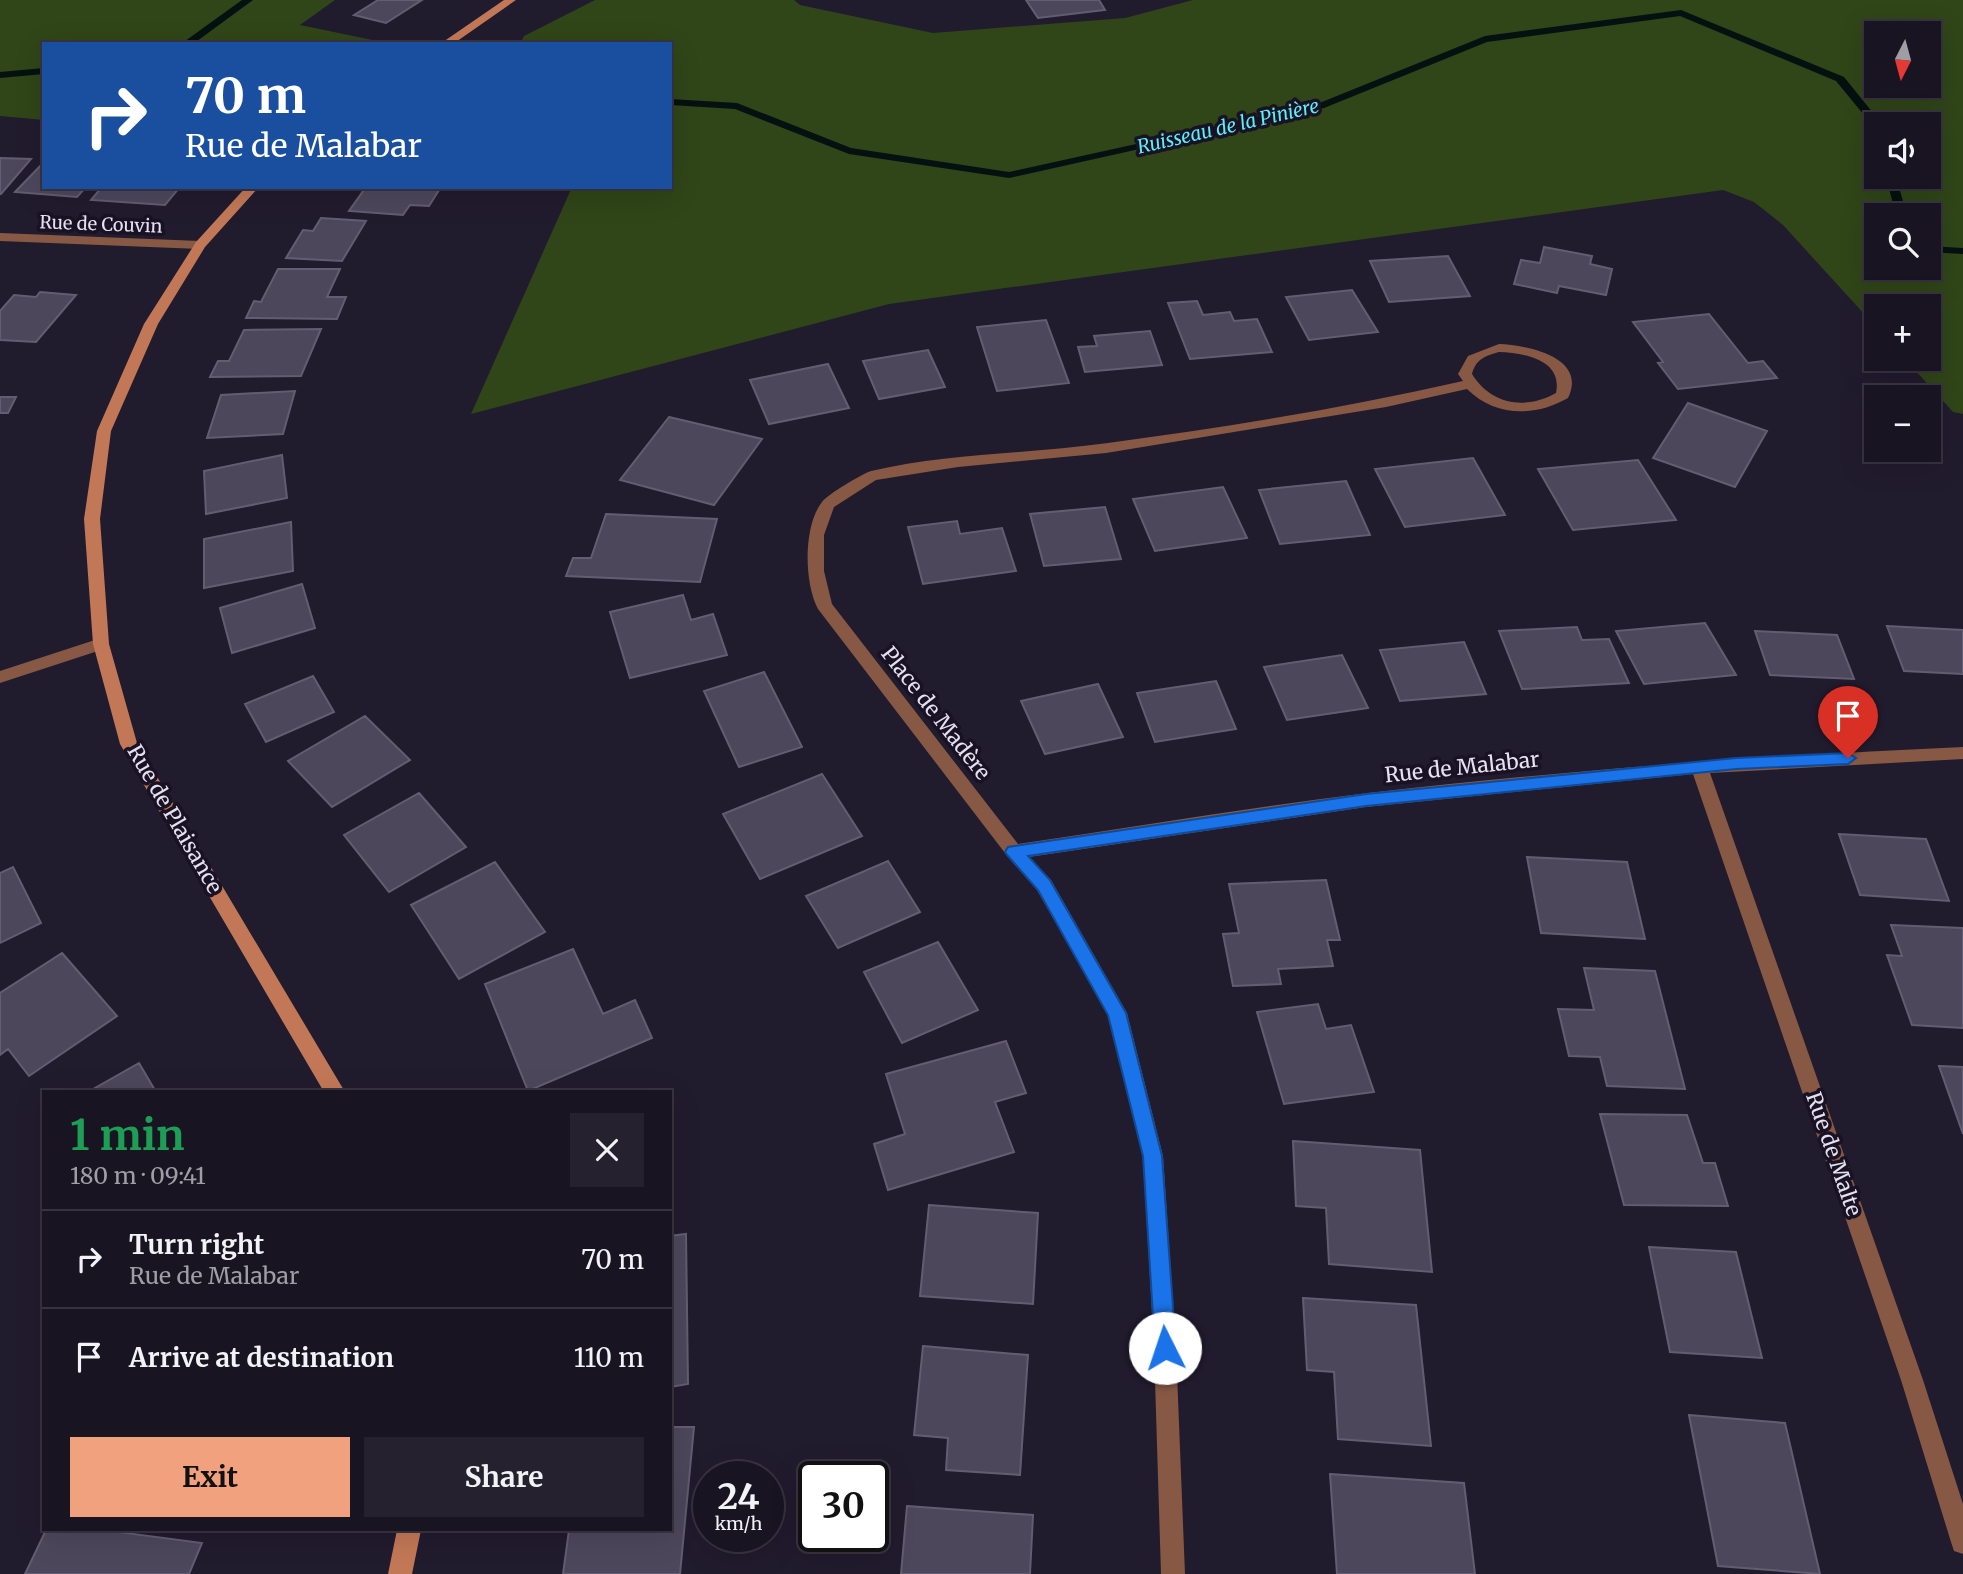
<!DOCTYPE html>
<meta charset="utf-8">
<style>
body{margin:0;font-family:Merriweather,serif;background:#26212f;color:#f1f3f6;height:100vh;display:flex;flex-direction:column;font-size:26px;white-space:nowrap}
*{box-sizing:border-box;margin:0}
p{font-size:23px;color:#9f9ea5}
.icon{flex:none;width:38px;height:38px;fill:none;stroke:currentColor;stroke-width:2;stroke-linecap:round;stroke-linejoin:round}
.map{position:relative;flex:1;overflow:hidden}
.details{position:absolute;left:42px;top:1090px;width:630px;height:441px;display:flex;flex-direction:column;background:#191422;border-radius:0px;box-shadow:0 7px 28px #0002,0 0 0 2px #373340}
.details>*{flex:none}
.hud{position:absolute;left:42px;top:42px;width:630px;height:147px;border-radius:0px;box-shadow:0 7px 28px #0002,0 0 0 2px #373340;background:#1a4fa0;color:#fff;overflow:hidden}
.needle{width:46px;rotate:186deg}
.controls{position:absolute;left:1864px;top:21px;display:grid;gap:14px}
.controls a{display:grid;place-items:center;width:77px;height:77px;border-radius:0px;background:#191422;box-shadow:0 7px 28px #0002,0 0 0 2px #373340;font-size:35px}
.speed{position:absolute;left:693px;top:1461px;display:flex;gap:14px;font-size:35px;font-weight:700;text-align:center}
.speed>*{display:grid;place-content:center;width:91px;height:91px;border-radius:50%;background:#191422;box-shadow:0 7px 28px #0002,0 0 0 2px #373340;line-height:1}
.speed small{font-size:18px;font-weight:400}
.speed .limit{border:4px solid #111;border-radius:10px;background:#fff;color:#111}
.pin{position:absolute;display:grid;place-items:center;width:60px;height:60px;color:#fff;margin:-72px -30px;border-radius:50% 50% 50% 0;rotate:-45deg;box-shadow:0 0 7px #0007}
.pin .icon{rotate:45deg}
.me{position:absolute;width:77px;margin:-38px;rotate:356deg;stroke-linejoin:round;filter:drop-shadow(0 0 5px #0008)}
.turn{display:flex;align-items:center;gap:24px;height:147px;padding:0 28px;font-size:32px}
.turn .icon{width:91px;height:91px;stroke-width:2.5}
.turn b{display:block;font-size:49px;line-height:60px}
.round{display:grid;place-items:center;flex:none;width:74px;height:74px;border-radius:0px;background:#26212f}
.head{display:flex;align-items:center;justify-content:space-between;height:119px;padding:0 28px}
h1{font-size:42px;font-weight:700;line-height:52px;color:#1e9e55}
.primary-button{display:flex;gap:14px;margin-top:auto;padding:14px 28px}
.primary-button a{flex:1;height:80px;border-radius:0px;background:#f1a17d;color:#111;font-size:28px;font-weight:700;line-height:80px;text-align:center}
.primary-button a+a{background:#26212f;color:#f1f3f6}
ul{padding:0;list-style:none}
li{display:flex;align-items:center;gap:21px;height:98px;padding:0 28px;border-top:2px solid #373340}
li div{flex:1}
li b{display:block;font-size:26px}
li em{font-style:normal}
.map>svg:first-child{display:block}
.green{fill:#304518;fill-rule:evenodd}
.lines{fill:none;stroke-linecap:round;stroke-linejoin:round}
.stream{fill:#051111;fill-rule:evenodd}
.building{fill:#4d475c;stroke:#635d73;stroke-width:2}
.street{fill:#875844;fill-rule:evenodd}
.secondary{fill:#c27857;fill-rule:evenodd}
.route{fill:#1a73e8;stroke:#114b97;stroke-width:2}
.labels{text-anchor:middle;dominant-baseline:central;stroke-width:7;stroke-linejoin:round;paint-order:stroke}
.far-street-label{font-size:18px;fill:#e5e1ee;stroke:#181224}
.far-water-label{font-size:19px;font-style:italic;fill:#5ceef7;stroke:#181224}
.street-label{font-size:21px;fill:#e5e1ee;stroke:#181224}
</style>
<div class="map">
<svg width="1963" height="1574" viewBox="0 0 1963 1574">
<rect width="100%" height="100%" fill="#211b2e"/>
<path class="green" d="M0 0H335L300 25 392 44H44V120L0 116Z
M595 0H794L800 5 933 33 1125 18 1193 0H1963V414L1953 412 1905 359H1928V306H1876V327L1783 225 1754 202 1723 190 889 304 471 414 572 187H670V44H520L524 36ZM1928 33V86H1876V33ZM1876 124H1928V177H1876ZM1876 215H1928V268H1876Z"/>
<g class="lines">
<path class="stream" d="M242 0H253L193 44H181Z
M1681 10 1844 77 1882 124 1873 126 1836 81 1680 16 1487 42 1324 108 1009 178 849 154 735 109 670 105V99L737 103 851 148 1009 172 1317 104 1485 36Z
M44 68V74L0 78V72Z
M1886 177H1896L1907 215H1896Z
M1928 246 1963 248V254L1928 252Z"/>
</g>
<path class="building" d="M378 0H422L386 23 354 15Z
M1026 0H1099L1105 10 1038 18Z
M0 158 31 159 1 194H0Z
M44 162V187H86L77 197 15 192Z
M102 187H180L165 205 91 200Z
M366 187H441L429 206 410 205 403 215 349 211Z
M321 218 366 221 342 261 286 258 303 230 313 231Z
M1544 247 1592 256 1590 264 1612 269 1606 295 1559 286 1557 293 1514 284 1521 260 1540 263Z
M1448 256 1470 296 1389 302 1370 261Z
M278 269H340L327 297H346L337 319 246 318 254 301 261 302Z
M1352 290 1378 332 1309 340 1286 297Z
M40 292 76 295 36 342 0 340V311L14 295 36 297Z
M1197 301 1203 315 1230 312 1234 321 1257 319 1272 352 1190 359 1168 303Z
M1709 314 1748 363 1763 361 1777 378 1678 389 1658 363 1663 362 1633 322Z
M1046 320 1069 383 997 391 977 327Z
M321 329 301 376 210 377 218 361H229L244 330Z
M1150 331 1162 365 1085 372 1078 347 1097 346 1094 336Z
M928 350 945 387 879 399 863 361Z
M828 364 849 408 769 424 750 380Z
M295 391 283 434 207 438 221 395Z
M0 397H16L8 413H0Z
M1688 403 1767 431 1735 487 1653 458Z
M669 417 762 439 714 505 620 480Z
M282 455 287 498 206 514 204 471Z
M1473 458 1505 515 1405 527 1375 469Z
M1638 460 1676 520 1573 530 1538 469Z
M1346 481 1370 535 1280 544 1259 490Z
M1223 487 1247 538 1155 551 1133 499Z
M1105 507 1121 559 1044 566 1030 514Z
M606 514 717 519 700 582 566 576 573 558H591Z
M957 521 960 534 1002 528 1016 571 923 584 908 527Z
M291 522 293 571 204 588V539Z
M302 584 315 628 232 653 220 608Z
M683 595 691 620 713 614 727 655 630 678 610 612Z
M1705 623 1736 675 1644 684 1616 631Z
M1887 626 1963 630V674L1904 671Z
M1577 627 1582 640 1609 639 1629 683 1522 689 1499 631Z
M1755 631 1837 635 1854 679 1770 675Z
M1464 642 1486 694 1400 701 1380 650Z
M1342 655 1368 708 1287 720 1264 667Z
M764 672 802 747 739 767 704 691Z
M313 676 334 712 266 742 245 704Z
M1216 681 1236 729 1155 742 1137 693Z
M1098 684 1123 737 1045 754 1021 701Z
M365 716 410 760 332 807 288 761Z
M822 774 862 836 760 879 723 814Z
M419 793 466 847 389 892 344 835Z
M1839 834 1926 839 1949 901 1860 895Z
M1527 857 1627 862 1645 939 1541 933Z
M888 861 920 912 838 948 806 896Z
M495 862 545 932 459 979 411 905Z
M13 867 41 923 0 943V873Z
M1326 880 1340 940H1327L1333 966 1278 969 1281 984 1233 986 1223 934 1239 933 1229 884Z
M1891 925 1963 928V1028L1912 1025 1887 955 1902 956Z
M938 942 978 1010 902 1043 864 972Z
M573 949 603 1014 635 1000 652 1038 528 1091 485 984Z
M62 953 117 1016 29 1076 8 1049 0 1055V993Z
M1584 968 1655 971 1685 1089 1607 1086 1600 1057 1569 1056 1558 1009 1594 1010Z
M1318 1004 1326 1029 1351 1025 1374 1092 1284 1104 1257 1012Z
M1006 1041 1026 1093 995 1102 1014 1152 888 1190 874 1144 905 1134 886 1074Z
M139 1063 156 1092H88Z
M1939 1066 1963 1067V1134Z
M1600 1114 1687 1115 1703 1163H1715L1728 1206 1624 1205Z
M1293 1141 1420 1150 1432 1272 1329 1264 1326 1208 1296 1206Z
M929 1205 1038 1213 1033 1304 920 1296Z
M686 1234 688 1384 670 1387V1236Z
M1649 1247 1736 1252 1762 1358 1670 1352Z
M1303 1298 1416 1305 1431 1446 1338 1439 1334 1372 1307 1370Z
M923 1346 1028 1355 1020 1475 946 1470 948 1438 914 1435Z
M1689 1415 1785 1423 1820 1574 1718 1566Z
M670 1427H694L680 1574H563L569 1530H670Z
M1330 1474 1464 1483 1475 1574H1337Z
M907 1506 1033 1515 1030 1574H901Z
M46 1530H103L202 1543 189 1574H25Z"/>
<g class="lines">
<path class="street" d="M0 233 200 241 206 245 200 249 0 241Z
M1499 344C1527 345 1588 357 1568 398 1535 417 1495 417 1467 389L1386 407 1106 453 958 467 876 480 834 507 824 535V571L832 604 1018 844C1135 827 1251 807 1368 793 1567 770 1763 756 1963 747V759L1710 773 1923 1380 1963 1504V1554L1954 1551 1951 1542 1901 1380 1693 774 1366 807 1029 857 1051 880 1127 1013 1163 1156 1176 1348 1185 1574H1161L1154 1348 1143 1156 1108 1014 1037 890 1008 857 818 609C804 583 803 526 822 502 828 494 862 474 871 471 948 453 1029 454 1108 443 1226 427 1346 408 1463 381L1458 374 1468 356ZM1499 352C1525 353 1563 360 1556 393 1526 410 1491 405 1472 374 1476 359 1485 356 1499 352Z
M101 638 109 644 107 648 0 683V671Z"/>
<path class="secondary" d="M504 0H516L453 44H440Z
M246 187H259L205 247 158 324 111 431 100 519 109 644 137 743 345 1092H324L120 744 93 644 84 519 97 431 144 324 196 242Z
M397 1530H421L412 1574H388Z"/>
</g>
<path class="route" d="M1848 753 1856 758 1848 764 1736 769 1366 806 1028 856 1050 880 1126 1013 1162 1156 1176 1348 1173 1355 1165 1358 1158 1355 1155 1348 1143 1156 1108 1015 1038 890 1008 856 1005 852 1008 847 1366 794 1736 758Z"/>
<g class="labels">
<g class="far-street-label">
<text transform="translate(101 224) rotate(2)">Rue de Couvin</text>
</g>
<g class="far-water-label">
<text transform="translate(1228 126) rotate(-13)">Ruisseau de la Pinière</text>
</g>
<g class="street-label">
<text transform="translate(936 713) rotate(52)">Place de Madère</text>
<text transform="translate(1462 767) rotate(-6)">Rue de Malabar</text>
<text transform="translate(175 819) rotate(60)">Rue de Plaisance</text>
<text transform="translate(1834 1154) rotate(71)">Rue de Malte</text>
</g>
</g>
</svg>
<div class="controls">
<a><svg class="needle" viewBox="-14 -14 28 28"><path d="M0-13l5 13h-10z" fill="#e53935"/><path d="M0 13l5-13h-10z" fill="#9f9ea5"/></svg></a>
<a><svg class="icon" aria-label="sound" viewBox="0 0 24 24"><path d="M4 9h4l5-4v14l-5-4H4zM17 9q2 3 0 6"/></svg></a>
<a><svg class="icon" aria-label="search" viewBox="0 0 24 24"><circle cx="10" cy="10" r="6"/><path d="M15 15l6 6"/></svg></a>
<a>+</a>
<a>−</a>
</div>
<div class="speed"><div>24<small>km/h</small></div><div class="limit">30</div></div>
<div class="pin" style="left:1848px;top:758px;background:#d93025"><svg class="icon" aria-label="arrive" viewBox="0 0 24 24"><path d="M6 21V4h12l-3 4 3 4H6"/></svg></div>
<svg class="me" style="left:1165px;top:1348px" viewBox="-20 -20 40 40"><circle r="19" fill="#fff"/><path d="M0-13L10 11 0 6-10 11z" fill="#1a73e8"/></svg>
<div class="hud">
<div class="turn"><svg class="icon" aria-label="right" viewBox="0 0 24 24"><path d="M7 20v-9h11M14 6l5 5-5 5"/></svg><div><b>70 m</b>Rue de Malabar</div></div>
</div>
<section class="details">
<div class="head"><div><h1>1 min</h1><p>180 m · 09:41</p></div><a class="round"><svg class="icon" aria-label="close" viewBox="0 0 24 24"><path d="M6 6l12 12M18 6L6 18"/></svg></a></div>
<ul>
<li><svg class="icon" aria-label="right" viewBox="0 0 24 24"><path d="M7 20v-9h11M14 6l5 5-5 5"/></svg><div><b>Turn right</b><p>Rue de Malabar</p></div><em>70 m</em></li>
<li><svg class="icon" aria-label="arrive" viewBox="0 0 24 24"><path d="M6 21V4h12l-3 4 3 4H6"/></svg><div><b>Arrive at destination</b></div><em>110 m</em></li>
</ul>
<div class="primary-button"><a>Exit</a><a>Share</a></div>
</section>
</div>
